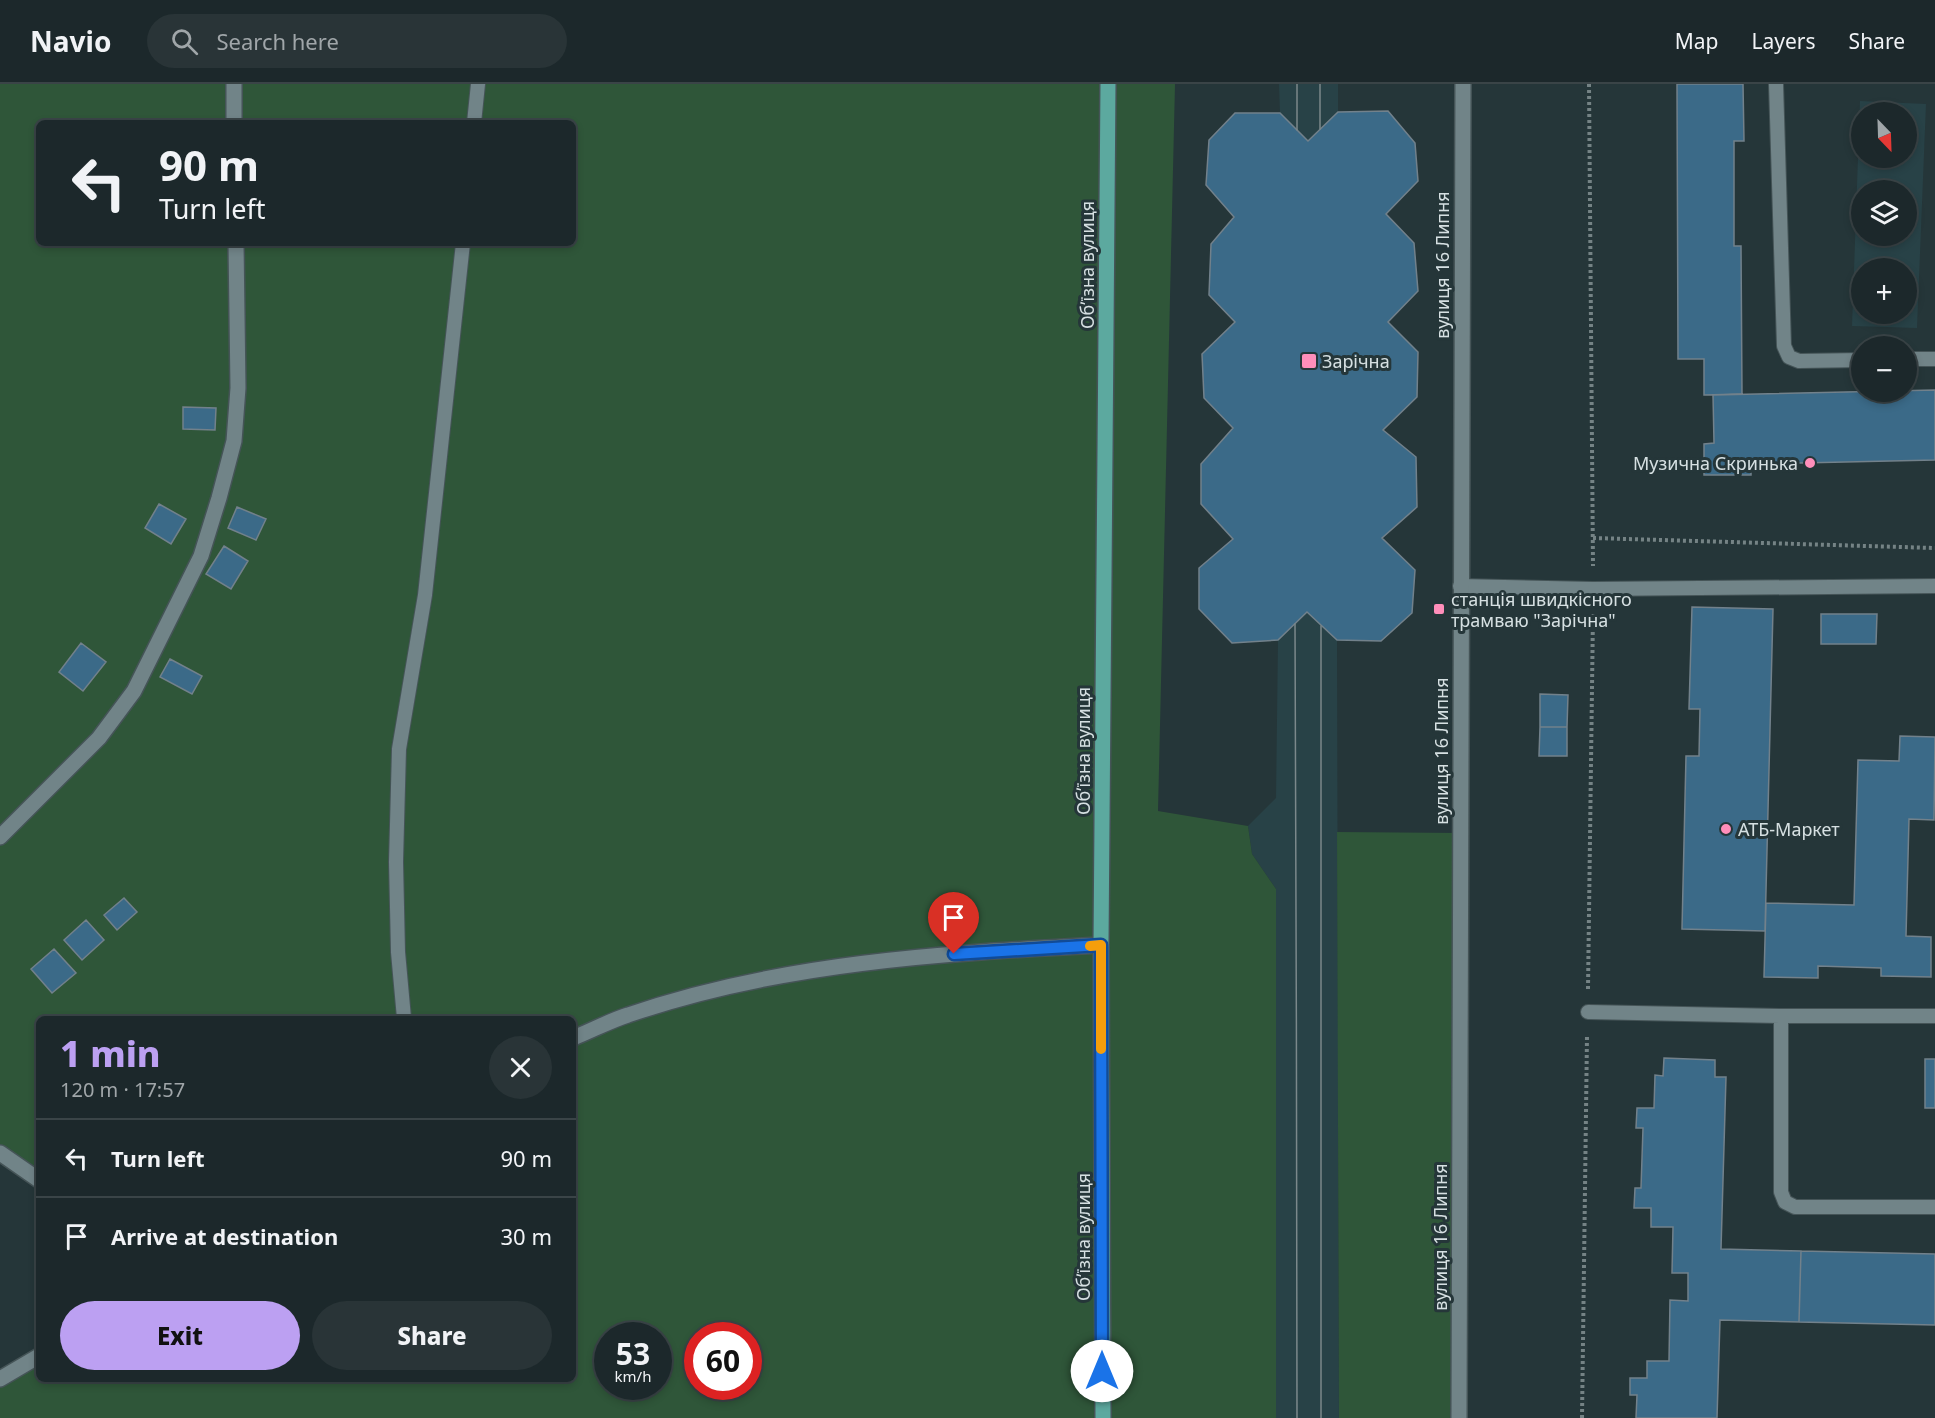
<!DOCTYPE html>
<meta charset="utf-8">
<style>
body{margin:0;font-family:"Noto Sans",sans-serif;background:#293437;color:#f1f3f6;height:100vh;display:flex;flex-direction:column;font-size:22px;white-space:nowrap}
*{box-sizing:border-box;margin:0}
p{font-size:20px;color:#a0a6a9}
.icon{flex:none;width:33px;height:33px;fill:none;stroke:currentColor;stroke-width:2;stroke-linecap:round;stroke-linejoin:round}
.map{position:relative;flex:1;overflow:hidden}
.panel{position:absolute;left:36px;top:932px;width:540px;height:366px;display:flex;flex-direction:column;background:#1c282b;border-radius:9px;box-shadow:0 3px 9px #0003,0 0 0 2px #3a4447}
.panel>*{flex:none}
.hud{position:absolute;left:36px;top:36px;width:540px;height:126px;border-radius:9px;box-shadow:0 3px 9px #0003,0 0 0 2px #3a4447;background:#1c282b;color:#f1f3f6;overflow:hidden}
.needle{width:39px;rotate:157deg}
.buttons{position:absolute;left:1851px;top:18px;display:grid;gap:12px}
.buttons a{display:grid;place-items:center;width:66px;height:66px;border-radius:50%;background:#1c282b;box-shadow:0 3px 9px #0003,0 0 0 2px #3a4447;font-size:30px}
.speed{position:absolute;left:594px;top:1238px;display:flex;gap:12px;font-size:30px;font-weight:700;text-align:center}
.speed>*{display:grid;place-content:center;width:78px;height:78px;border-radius:50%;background:#1c282b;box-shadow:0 3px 9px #0003,0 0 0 2px #3a4447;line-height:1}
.speed small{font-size:15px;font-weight:400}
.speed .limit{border:9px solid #d22;background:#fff;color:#111}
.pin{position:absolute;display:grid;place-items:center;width:51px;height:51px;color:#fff;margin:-62px -26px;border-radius:50% 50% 50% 0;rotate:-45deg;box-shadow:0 0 6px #0007}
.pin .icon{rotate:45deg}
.me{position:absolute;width:66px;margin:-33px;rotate:0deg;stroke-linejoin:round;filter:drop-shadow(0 0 4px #0008)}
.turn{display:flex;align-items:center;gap:21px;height:126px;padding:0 24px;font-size:27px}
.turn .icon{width:78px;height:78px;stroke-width:2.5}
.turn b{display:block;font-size:42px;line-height:51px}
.round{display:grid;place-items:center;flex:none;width:63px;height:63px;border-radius:32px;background:#293437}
.overview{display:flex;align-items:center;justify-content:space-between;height:102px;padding:0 24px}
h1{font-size:36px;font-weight:800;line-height:45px;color:#bca0f2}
.primary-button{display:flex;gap:12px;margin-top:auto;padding:12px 24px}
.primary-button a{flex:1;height:69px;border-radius:36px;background:#bca0f2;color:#111;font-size:24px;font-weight:800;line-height:69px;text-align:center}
.primary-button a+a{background:#293437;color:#f1f3f6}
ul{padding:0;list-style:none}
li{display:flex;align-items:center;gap:18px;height:78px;padding:0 24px;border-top:2px solid #3a4447}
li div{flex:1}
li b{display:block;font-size:22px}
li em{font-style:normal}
header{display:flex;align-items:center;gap:36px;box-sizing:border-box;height:84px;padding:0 30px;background:#1c282b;border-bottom:2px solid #3a4447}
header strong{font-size:28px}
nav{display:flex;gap:33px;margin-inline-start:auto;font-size:21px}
.search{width:420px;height:54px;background:#293437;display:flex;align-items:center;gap:15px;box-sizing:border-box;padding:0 21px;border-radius:33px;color:#a0a6a9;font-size:22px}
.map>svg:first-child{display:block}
.built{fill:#284247;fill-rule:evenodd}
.green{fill:#2f5639;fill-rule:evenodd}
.building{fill:#3b6a88;stroke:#72818b;stroke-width:1.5}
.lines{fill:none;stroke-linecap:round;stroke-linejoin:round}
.service-casing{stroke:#455457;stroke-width:16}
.minor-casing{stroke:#455457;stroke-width:18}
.tertiary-casing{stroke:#455457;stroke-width:18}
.secondary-casing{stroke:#455457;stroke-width:18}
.primary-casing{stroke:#455457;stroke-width:18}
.path{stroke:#758385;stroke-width:4;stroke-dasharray:3 3;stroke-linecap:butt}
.service{stroke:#718488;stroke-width:14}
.minor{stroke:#718488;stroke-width:15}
.tertiary{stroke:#718488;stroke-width:15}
.secondary{stroke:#718488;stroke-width:15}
.primary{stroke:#5ca99f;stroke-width:15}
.tram{stroke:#7b888b;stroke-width:1.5}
.route-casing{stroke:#114b97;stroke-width:15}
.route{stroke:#1a73e8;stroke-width:10}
.slow{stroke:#f59e0b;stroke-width:10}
.poi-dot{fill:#ff8eba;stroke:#253639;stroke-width:2}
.labels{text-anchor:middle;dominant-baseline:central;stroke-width:6;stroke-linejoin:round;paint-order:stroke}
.street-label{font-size:18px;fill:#d6e0e2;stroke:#253639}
.poi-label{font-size:18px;fill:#d6e0e2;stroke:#253639;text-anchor:start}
</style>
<header>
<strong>Navio</strong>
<div class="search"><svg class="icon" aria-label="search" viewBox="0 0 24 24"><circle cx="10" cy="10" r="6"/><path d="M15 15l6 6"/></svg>Search here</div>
<nav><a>Map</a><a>Layers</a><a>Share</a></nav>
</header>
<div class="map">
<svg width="1935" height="1334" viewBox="0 0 1935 1334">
<rect width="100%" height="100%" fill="#253639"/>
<path class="built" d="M1279 0H1338V28L1308 57 1280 29Z
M1860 17 1926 20 1917 244 1852 242ZM1862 28H1906V74H1862ZM1862 106H1906V152H1862ZM1862 184H1906V230H1862Z
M1307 528 1337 556 1339 1334H1276V805L1252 770 1248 742 1276 714 1278 556Z"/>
<path class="green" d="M0 0H1175L1158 727 1248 742 1252 770 1276 805V1334H0V1295L39 1272V1294H573V934H39V1096L0 1069ZM39 39H573V159H39ZM608 1251H658V1302H608ZM698 1251H748V1302H698Z
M1337 748 1460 749 1459 1334H1339Z"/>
<path class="building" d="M1677 0H1743L1744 57H1734V162H1741L1742 310 1704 311V275H1678Z
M1388 27 1415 59 1418 97 1386 130 1414 159 1418 207 1388 238 1418 268 1417 313 1383 346 1416 373 1417 423 1382 454 1415 486 1412 529 1381 557 1337 556 1307 528 1278 556 1232 559 1199 525V484L1233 455 1201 420V380L1233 344 1204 314 1202 270 1235 238 1209 211 1211 160 1234 133 1206 101 1209 56 1235 29H1280L1308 57 1338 28Z
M1935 306V376L1751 380V391H1704V360L1714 359 1713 311Z
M183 323 216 324 215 346 183 345Z
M159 420 186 435 171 460 145 444Z
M237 423 266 435 256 456 228 444Z
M224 462 248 477 231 505 206 490Z
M1692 523 1773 525 1765 847 1682 845 1686 672H1699L1700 625H1689Z
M1821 530H1877L1876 560H1821Z
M81 559 106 578 83 607 59 588Z
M170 575 202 592 192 610 160 593Z
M1540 610 1568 611 1567 643H1540Z
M1540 643H1567V672H1539Z
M1900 652 1935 653 1934 736 1909 735 1906 852 1931 853V893L1881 892V884L1818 882V894L1764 893 1766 819 1854 821 1858 676 1899 677Z
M124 814 137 828 117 846 104 831Z
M86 836 104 856 82 876 64 856Z
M54 865 76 889 52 909 31 885Z
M1664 974 1715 976V993H1726L1721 1165 1801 1167 1799 1238 1720 1236 1717 1334H1636L1637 1311H1630V1294H1647V1277H1669L1670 1216 1688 1217V1189H1672L1673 1143H1651V1124H1634L1635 1104H1641L1643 1044H1636L1637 1024H1654L1655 991 1663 992Z
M1925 975H1935V1024H1925Z
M1801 1167 1935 1170V1241L1799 1238Z"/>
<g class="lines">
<g class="service-casing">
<path id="service" d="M1776 0 1784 262 1789 273 1799 277 1862 276
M474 39 478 0
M1906 275H1935
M1460 502 1593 505 1935 502
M1588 928 1781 932H1935
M1781 932V1108L1785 1118 1795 1123H1935
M404 934 398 868 396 778 399 665 425 511 463 159"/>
</g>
<g class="minor-casing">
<path id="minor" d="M234 0V39
M0 753 99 654 134 607 201 472 219 414 234 357 238 304 236 159
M0 1069 39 1096"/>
</g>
<g class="tertiary-casing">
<path id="tertiary" d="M1459 1334 1463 0"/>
</g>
<g class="secondary-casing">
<path id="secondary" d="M573 954C591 947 609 937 628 931 779 879 942 869 1101 861
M0 1295 39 1272"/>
</g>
<g class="primary-casing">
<path id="primary" d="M1103 1334 1101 861 1108 0"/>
</g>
<path class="path" d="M1589 0 1593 482
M1593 454 1935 464
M1588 905 1593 529
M1582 1334 1587 952"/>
<use href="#service" class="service"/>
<use href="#minor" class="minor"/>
<use href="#tertiary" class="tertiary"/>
<use href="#secondary" class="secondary"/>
<use href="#primary" class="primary"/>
<path class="tram" d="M1297 0V46
M1320 0V45
M1295 540C1298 805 1295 1069 1297 1334
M1321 1334V542"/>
</g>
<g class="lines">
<g class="route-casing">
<path id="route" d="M954 870 1101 861 1102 1287"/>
</g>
<use href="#route" class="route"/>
<path class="slow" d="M1090 862 1101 861V965"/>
</g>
<g class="poi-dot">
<rect x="1301" y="269" width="16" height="16" rx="3"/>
<circle cx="1810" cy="379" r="6"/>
<rect x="1433" y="519" width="12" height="12" rx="3"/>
<circle cx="1726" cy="745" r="6"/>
</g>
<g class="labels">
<g class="street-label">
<text transform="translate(1087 181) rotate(-90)">Обʼїзна вулиця</text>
<text transform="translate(1442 181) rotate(-90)">вулиця 16 Липня</text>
<text transform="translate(1083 667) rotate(-90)">Обʼїзна вулиця</text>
<text transform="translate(1441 667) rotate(-90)">вулиця 16 Липня</text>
<text transform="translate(1083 1153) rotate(-90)">Обʼїзна вулиця</text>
<text transform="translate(1440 1153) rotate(-90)">вулиця 16 Липня</text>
</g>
<g class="poi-label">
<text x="1322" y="277">Зарічна</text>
<text x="1798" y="379" text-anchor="end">Музична Скринька</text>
<text x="1451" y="515">станція швидкісного<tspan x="1451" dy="21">трамваю "Зарічна"</tspan></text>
<text x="1738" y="745">АТБ-Маркет</text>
</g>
</g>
</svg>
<div class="buttons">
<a><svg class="needle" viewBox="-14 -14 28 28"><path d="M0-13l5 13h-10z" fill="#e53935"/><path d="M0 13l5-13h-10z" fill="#a0a6a9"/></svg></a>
<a><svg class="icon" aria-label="layers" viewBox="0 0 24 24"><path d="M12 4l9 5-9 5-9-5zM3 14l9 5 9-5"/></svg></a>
<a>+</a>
<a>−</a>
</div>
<div class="speed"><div>53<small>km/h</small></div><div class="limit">60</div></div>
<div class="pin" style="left:954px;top:870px;background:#d93025"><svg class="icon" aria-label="arrive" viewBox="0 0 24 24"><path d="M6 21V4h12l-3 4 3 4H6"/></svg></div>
<svg class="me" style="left:1102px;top:1287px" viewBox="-20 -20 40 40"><circle r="19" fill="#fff"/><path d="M0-13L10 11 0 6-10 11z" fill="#1a73e8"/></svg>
<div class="hud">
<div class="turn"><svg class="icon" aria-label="left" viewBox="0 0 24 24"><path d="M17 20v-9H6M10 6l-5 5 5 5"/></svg><div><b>90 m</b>Turn left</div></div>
</div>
<section class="panel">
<div class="overview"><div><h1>1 min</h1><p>120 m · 17:57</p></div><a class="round"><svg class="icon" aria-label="close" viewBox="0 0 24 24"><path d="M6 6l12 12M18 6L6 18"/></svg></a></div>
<ul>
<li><svg class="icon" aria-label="left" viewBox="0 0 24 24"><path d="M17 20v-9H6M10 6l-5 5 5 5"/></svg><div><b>Turn left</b></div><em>90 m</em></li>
<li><svg class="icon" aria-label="arrive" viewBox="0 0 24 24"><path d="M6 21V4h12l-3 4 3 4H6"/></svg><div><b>Arrive at destination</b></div><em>30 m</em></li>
</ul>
<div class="primary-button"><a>Exit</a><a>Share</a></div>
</section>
</div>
